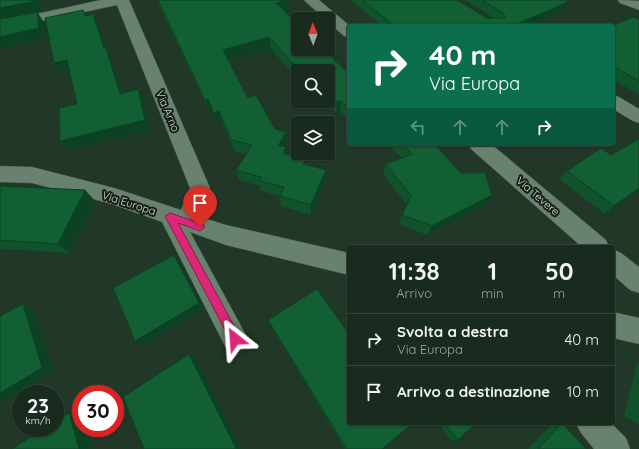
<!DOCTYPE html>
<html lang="it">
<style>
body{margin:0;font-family:Quicksand,sans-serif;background:#223227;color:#f1f3f6;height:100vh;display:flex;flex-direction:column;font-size:15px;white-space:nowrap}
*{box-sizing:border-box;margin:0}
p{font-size:13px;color:#9fa7a4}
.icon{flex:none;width:22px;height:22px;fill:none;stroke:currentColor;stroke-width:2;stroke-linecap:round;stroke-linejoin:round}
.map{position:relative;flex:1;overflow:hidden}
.sheet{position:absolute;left:347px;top:245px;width:268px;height:180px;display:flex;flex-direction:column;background:#192a1e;border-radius:4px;box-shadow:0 1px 3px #0004,0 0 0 1px #37463c}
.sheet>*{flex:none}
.guide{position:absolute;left:347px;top:24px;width:268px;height:122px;border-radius:4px;box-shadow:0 1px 3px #0004,0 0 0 1px #37463c;background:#0b6e4f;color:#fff;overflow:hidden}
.needle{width:26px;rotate:359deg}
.buttons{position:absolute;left:291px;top:12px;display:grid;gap:8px}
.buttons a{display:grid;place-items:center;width:44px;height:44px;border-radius:4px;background:#192a1e;box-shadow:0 1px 3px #0004,0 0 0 1px #37463c;font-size:20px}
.speed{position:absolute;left:12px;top:385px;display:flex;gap:8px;font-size:20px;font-weight:700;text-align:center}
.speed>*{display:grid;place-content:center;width:52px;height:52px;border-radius:50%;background:#192a1e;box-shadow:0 1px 3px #0004,0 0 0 1px #37463c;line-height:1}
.speed small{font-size:10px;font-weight:400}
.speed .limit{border:6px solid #d22;background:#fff;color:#111}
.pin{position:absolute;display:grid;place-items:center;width:34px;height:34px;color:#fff;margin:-41px -17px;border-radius:50% 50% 50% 0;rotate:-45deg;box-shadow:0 0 4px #0007}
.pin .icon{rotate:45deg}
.me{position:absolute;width:44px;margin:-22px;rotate:332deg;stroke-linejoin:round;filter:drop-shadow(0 0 3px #0008)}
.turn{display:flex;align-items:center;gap:14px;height:84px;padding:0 16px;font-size:18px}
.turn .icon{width:52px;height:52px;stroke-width:2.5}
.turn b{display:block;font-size:28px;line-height:34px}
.lanes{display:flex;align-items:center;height:38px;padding:0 16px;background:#0003;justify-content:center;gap:20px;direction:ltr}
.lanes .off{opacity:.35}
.eta{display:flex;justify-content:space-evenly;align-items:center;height:68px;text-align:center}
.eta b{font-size:24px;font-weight:800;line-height:28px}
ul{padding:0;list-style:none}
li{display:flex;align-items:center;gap:12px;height:52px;padding:0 16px;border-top:1px solid #37463c}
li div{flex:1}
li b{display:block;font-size:15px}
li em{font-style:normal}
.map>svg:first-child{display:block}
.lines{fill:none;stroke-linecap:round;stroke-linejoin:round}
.street-casing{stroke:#425648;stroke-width:1}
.street{fill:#69826f;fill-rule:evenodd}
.wall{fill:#0f522b}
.shaded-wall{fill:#0c4223}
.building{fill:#115f32;stroke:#0c4223}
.route{fill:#db2777;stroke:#8e194d}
.labels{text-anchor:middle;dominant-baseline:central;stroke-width:4;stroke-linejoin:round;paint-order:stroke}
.street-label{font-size:11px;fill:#d5e3d8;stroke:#131d15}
</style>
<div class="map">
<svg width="639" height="449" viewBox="0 0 639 449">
<rect width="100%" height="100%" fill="#213828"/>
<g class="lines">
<g class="street-casing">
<path id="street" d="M101 0H129L210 188 200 217 226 225 349 253V275L226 245 190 232 248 339 244 348 235 352 226 348 162 222 112 204 32 183 0 182V166L32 167 114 188 181 210 190 188 117 5 0 30V22Z
M304 0H319L350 26 349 37 344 36 328 22V19H325Z
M618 0 639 1V10L620 3Z
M613 95 619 97 639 109V123L633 121 613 109Z
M469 144H491L606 240 609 247H582L471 149Z
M613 249 621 253 639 267V293L630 290 613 275Z
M613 312 639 318V344L613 338Z
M576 423H611L626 438 630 449H594L581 433Z"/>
</g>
<use href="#street" class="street"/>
</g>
<path class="wall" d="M157 0H288L289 11 285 12 349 74V120L340 112 336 113 324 101H328V71H298V79L271 49 228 60 248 98 287 143 284 147H286V154L306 159V165L326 170V181L311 215 281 206 280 196 261 191 260 186 239 180 236 170 246 154 235 151 222 122 217 124 212 110 209 111 160 7Z
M350 0H457L487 18H494L465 0H567L563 11 529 26H383Z
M639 19V95L613 79V26Z
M639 139V189L605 214 559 179 567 171 611 155Z
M388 144H434L486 205 427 235 399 224 402 215 407 205 383 174 386 164 402 158Z
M0 186 85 190 95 201 70 253 0 249Z
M268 320 382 449H345L271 326Z
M637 364H639V425L624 416Z
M438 423H476L458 440 452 441Z
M562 423 586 449H528L552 424Z"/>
<path class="shaded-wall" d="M36 0H41L42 11 37 12 44 22 46 39 0 49V8Z
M287 0H288L289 11 277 15 276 3Z
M568 2 563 11 529 26H512Z
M93 14 98 25 106 49 111 59 126 104 120 94 104 48Z
M269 37 271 49 225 61 223 50Z
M67 60 74 71 61 74 54 63Z
M138 89 144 100 150 130 68 151 60 141Z
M208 99 212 110 209 111 205 100Z
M341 100 340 112 336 113 337 102Z
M219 111 222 122 217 124 214 113Z
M286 132 287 143 280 156 278 146Z
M286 147 287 158 283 153Z
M306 159V169L303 164Z
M326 170V181L311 215V205Z
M639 188V189L605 214 614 206Z
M85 190 95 201 70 253 58 244Z
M492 195 486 205 427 235 432 226Z
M174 255 179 262 204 308 142 345 135 341Z
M23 304 34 310 53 371 0 403V393Z
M189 354 196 359 241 448 240 449H235Z
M69 413 81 415V428H87L94 449H79Z"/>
<path class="building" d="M0 0H36V1L0 8Z
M158 0H287L276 3 298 25V49H323L349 74V108L341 100 337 102 328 94V71H305L304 70 300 71 269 37 223 50 248 98 256 95 275 129 286 132 278 146 286 147 283 153 306 159 303 164 326 170 311 205 280 196 284 187 259 181 261 177 236 170 252 145 232 140 219 111 214 113 208 99 205 100Z
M362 0H457L487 18H506L503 13 482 0H567L568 2 512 26H395Z
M83 10 85 16 93 14 104 48H106L120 94 138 89 145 120 60 141 59 108 77 104 67 60 54 63 45 18Z
M37 12 39 28 0 37V19Z
M633 17 639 19V81L613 66V26H612Z
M639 139V188L614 206 567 171 601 148 611 155Z
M402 144H434L461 173H485L492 195 432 226 402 215 411 196 386 164 412 154Z
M0 186 85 190 58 244 0 240Z
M174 255 199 303 135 341 113 288Z
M317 289 349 334V423H413L382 449H347L268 320Z
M23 304 42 368 0 393V316Z
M189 354 236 448 235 449H144L123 397Z
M69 413 79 449H12L45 428H55V422Z
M444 423H476L458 440Z
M562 423 586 449H538Z"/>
<path class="route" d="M170 213 203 224 205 227 203 229 200 231 178 223 239 335 241 339 239 343 235 345 232 343 165 216Z"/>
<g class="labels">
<g class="street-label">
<text transform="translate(168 111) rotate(67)">Via Arno</text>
<text transform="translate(538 196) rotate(41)">Via Tevere</text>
<text transform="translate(129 203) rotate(18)">Via Europa</text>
</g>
</g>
</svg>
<div class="buttons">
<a><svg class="needle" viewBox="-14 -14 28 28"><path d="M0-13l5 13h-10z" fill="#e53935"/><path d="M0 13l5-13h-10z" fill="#9fa7a4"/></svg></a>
<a><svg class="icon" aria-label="search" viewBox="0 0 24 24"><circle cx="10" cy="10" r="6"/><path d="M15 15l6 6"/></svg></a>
<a><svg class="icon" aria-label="layers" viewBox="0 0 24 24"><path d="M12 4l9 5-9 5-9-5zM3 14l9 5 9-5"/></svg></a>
</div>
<div class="speed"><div>23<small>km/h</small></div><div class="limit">30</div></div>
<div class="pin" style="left:200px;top:227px;background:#d93025"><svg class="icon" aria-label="arrive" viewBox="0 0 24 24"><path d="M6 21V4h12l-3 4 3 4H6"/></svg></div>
<svg class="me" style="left:235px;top:339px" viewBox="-20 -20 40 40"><path d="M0-17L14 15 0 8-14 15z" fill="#db2777" stroke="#fff" stroke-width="4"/></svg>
<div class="guide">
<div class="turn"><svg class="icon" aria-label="right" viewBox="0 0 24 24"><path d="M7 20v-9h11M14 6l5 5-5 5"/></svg><div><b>40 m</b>Via Europa</div></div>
<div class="lanes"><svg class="icon off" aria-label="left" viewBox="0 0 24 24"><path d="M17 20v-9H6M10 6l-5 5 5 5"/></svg><svg class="icon off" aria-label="ahead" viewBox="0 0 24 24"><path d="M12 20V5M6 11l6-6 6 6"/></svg><svg class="icon off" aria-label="ahead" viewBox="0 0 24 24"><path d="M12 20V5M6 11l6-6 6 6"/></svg><svg class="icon" aria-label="right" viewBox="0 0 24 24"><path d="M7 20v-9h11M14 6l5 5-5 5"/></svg></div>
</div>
<section class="sheet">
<div class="eta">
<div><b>11:38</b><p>Arrivo</p></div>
<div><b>1</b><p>min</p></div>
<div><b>50</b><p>m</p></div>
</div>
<ul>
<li><svg class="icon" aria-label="right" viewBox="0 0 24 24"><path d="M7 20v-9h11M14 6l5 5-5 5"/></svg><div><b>Svolta a destra</b><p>Via Europa</p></div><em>40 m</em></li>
<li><svg class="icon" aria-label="arrive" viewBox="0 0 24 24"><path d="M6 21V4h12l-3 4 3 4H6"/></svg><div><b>Arrivo a destinazione</b></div><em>10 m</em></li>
</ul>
</section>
</div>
